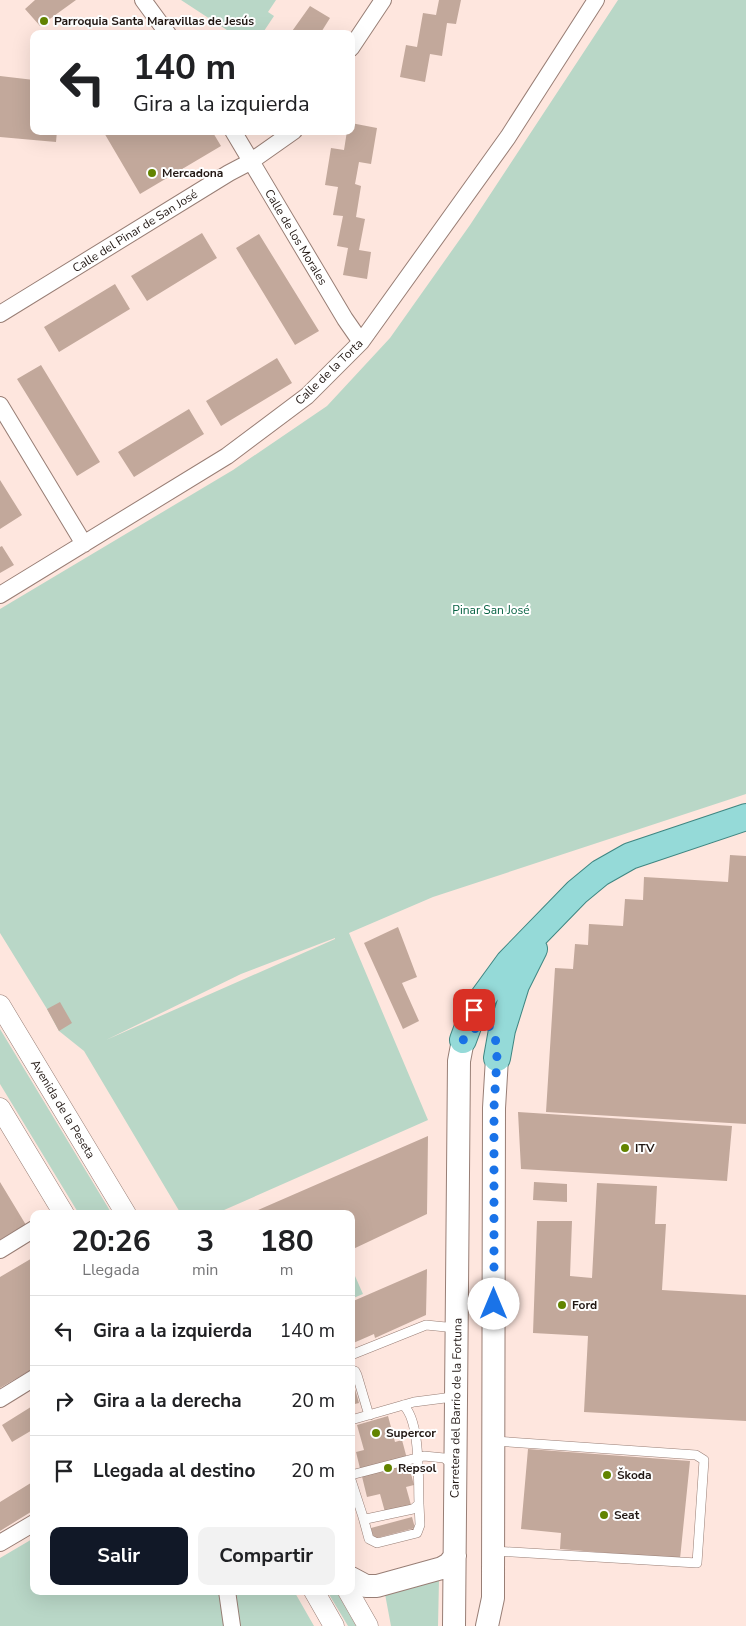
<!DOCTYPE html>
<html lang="es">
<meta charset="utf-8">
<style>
body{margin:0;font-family:"Nunito Sans",sans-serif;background:#f2f2f2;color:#202124;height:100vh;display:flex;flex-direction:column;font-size:19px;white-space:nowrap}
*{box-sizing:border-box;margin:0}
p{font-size:16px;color:#757577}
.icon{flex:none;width:28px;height:28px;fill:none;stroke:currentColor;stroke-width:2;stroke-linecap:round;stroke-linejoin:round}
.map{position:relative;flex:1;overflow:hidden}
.drawer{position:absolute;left:30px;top:1210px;width:325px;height:385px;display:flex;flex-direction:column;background:#fff;border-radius:10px;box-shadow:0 5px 20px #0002}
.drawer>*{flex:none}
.top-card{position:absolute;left:30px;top:30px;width:325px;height:105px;border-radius:10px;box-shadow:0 5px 20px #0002;background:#fff;color:#202124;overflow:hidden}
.pin{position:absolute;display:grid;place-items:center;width:42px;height:42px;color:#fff;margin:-21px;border-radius:10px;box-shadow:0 2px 8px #0006}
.me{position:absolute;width:55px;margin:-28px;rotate:0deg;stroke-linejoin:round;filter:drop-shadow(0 0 4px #0008)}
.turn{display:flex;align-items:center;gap:18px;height:105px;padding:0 20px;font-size:22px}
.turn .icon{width:65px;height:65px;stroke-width:2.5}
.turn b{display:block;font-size:35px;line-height:42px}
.eta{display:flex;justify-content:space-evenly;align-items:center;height:85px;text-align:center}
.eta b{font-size:30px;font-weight:700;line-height:35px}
.button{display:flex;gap:10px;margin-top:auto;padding:10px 20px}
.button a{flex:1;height:58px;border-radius:10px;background:#111827;color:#fff;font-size:20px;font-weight:700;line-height:58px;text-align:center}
.button a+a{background:#f2f2f2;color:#202124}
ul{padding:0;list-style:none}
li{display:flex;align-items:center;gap:15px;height:70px;padding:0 20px;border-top:1px solid #e0e0e0}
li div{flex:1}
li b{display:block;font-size:19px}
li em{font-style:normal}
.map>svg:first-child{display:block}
.green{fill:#b9d7c7;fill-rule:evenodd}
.building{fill:#c2a89b}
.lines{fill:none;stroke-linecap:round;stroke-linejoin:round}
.service-casing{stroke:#987e75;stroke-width:10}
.minor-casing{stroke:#987e75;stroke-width:18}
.tertiary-casing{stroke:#987e75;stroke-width:21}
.secondary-casing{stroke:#987e75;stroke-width:24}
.primary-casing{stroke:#3f8682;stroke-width:28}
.service{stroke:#fff;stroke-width:9}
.minor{stroke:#fff;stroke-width:16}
.tertiary{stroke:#fff;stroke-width:20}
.secondary{stroke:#fff;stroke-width:22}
.primary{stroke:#95dad8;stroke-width:26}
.route{stroke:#1a73e8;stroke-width:9;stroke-dasharray:0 16.2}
.poi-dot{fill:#628400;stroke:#fff;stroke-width:2}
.labels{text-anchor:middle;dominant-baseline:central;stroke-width:4;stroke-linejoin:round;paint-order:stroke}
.poi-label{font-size:12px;font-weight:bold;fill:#221814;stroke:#fff;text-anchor:start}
.street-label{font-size:12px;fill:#221814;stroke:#fff}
.park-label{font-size:12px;fill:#076243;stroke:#fff}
</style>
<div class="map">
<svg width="746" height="1626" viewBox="0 0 746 1626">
<rect width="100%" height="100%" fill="#fee6de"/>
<path class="green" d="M181 0H276L268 12 274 16 262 34H233Z
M618 0H746V794L433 897 349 933 428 1120 215 1214H181L84 1051 59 1031 47 1009 0 933V609L233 470 327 406 390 338 470 225ZM335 938V939L106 1040 241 974Z
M0 1029 112 1214H79L0 1084Z
M351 1267 363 1294 351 1299Z
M34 1538V1591H294L314 1626H0V1558Z
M439 1580 438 1626H391L385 1594Z
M327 1591H336L356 1626H348Z"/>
<path class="building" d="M35 0H76L40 26 25 9Z
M439 0H461L456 24 447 23 442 56 430 54 425 82 400 77 406 45 417 47 423 13 436 15Z
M310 6 330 18 320 34H290Z
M0 76 34 80 32 92 34 93V131H57L56 142 0 137Z
M351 123 377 128 371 164 359 162 355 184 361 186 356 217 365 219 359 250 371 252 367 279 343 275 348 248 337 246 343 216 333 215 338 187 325 185 331 148 344 150 347 131H351Z
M103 131H212L221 146 140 194Z
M202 233 217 258 147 301 131 276Z
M259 234 319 331 295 345 236 248Z
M115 284 130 309 59 352 44 327Z
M277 358 292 383 221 426 206 401Z
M41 365 100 462 77 476 17 379Z
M189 409 204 434 134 477 118 452Z
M0 480 22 515 0 529Z
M2 546 14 565 0 573V547Z
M730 855 746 856V1124L546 1112 555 968 573 969 575 944 588 945 589 924 623 926 625 899 643 900 644 877 728 882Z
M398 927 417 977 402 983 419 1021 403 1029 364 943Z
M60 1002 72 1023 59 1031 47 1009Z
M518 1112 732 1126 727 1181 521 1169Z
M428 1136 427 1214 351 1250V1214H249Z
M0 1182 26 1225 0 1240Z
M534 1182 567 1184V1202L533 1200Z
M597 1183 657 1186 655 1224H666L662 1290 746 1295V1421L584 1412 588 1336 533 1333 537 1221H572L570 1276 592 1278Z
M34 1257V1368L0 1388V1277Z
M427 1269 426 1315 375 1338 374 1334 351 1344V1302Z
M351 1375 359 1403 351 1405Z
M34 1405V1429L12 1442 2 1425Z
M388 1416 395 1442 402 1440 414 1485 406 1487 411 1505 385 1512 380 1494 367 1497 356 1452 364 1450 357 1425Z
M528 1449 690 1461 680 1559 560 1549 561 1533 521 1529Z
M34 1481V1510L0 1531V1502Z
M412 1517 415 1528 373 1539 371 1528Z"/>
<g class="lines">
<g class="service-casing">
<path id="service" d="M351 1355 426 1325 456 1328
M351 1370 355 1371 357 1375 368 1412 370 1415
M351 1420 414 1402 445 1398 456 1395
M351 1475 424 1456 444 1458 453 1465
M351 1480 363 1517 366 1519 413 1509 419 1504C418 1481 421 1420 403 1405
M363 1517 369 1539 377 1543 417 1533 420 1525 419 1504
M494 1551 697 1563 704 1460 696 1455 494 1441"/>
</g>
<g class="minor-casing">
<path id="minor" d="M143 0 168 34
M351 48 383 0
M233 131 345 319 361 342
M0 314 229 173 250 162 294 131
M0 405 84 544
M0 595 227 456 307 396 361 342 508 137 596 0
M0 1250 34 1229
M0 1399 34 1378
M0 1543 34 1523
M227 1591 232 1626"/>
</g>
<g class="tertiary-casing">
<path id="tertiary" d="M0 1005 126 1214
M0 1108 64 1214
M314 1591 334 1626
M348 1591 368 1626"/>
</g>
<g class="secondary-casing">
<path id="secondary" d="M351 1578 366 1586H377L442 1568 449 1564 455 1556
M454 1626 459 1061 463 1040
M487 1626 493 1598V1582L494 1108 497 1058"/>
</g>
<g class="primary-casing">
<path id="primary" d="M463 1040 474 1010 509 962 577 892 600 873 630 856 746 817
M497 1058 502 1030 516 985 534 949"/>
</g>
<use href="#service" class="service"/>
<use href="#minor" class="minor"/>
<use href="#tertiary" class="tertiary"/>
<use href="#secondary" class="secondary"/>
<use href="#primary" class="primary"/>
</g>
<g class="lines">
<path class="route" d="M474 1010 463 1040 479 1025H488L495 1033 497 1058 494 1108V1304"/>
</g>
<g class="poi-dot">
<circle cx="44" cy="21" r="5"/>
<circle cx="152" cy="173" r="5"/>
<circle cx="625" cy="1148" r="5"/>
<circle cx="562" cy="1305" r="5"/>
<circle cx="376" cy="1433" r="5"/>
<circle cx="388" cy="1468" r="5"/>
<circle cx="607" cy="1475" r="5"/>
<circle cx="604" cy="1515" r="5"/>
</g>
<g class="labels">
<g class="poi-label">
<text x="54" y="21">Parroquia Santa Maravillas de Jesús</text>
<text x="162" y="173">Mercadona</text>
<text x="635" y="1148">ITV</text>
<text x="572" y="1305">Ford</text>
<text x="386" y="1433">Supercor</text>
<text x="398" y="1468">Repsol</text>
<text x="617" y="1475">Škoda</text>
<text x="614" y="1515">Seat</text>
</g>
<g class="street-label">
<text transform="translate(135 231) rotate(-32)">Calle del Pinar de San José</text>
<text transform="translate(296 237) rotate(59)">Calle de los Morales</text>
<text transform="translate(329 372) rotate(-44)">Calle de la Torta</text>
<text transform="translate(63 1109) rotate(59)">Avenida de la Peseta</text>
<text transform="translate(456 1408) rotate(-89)">Carretera del Barrio de la Fortuna</text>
</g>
<g class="park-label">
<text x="491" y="610">Pinar San José</text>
</g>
</g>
</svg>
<div class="pin" style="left:474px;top:1010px;background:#d93025"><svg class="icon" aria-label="arrive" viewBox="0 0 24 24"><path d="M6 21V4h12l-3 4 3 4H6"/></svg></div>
<svg class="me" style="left:494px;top:1304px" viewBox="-20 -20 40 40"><circle r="19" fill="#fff"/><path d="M0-13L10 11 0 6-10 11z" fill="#1a73e8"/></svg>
<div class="top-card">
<div class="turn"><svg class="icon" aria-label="left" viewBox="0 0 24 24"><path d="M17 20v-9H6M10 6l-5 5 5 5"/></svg><div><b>140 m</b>Gira a la izquierda</div></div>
</div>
<section class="drawer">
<div class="eta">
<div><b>20:26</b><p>Llegada</p></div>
<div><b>3</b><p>min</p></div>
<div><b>180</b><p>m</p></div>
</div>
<ul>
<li><svg class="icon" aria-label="left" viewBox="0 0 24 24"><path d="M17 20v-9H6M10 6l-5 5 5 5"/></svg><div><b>Gira a la izquierda</b></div><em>140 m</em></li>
<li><svg class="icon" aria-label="right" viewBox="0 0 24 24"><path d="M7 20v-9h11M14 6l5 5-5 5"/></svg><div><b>Gira a la derecha</b></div><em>20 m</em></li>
<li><svg class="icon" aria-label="arrive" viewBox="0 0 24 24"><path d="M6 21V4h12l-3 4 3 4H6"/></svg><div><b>Llegada al destino</b></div><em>20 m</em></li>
</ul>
<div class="button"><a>Salir</a><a>Compartir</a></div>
</section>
</div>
